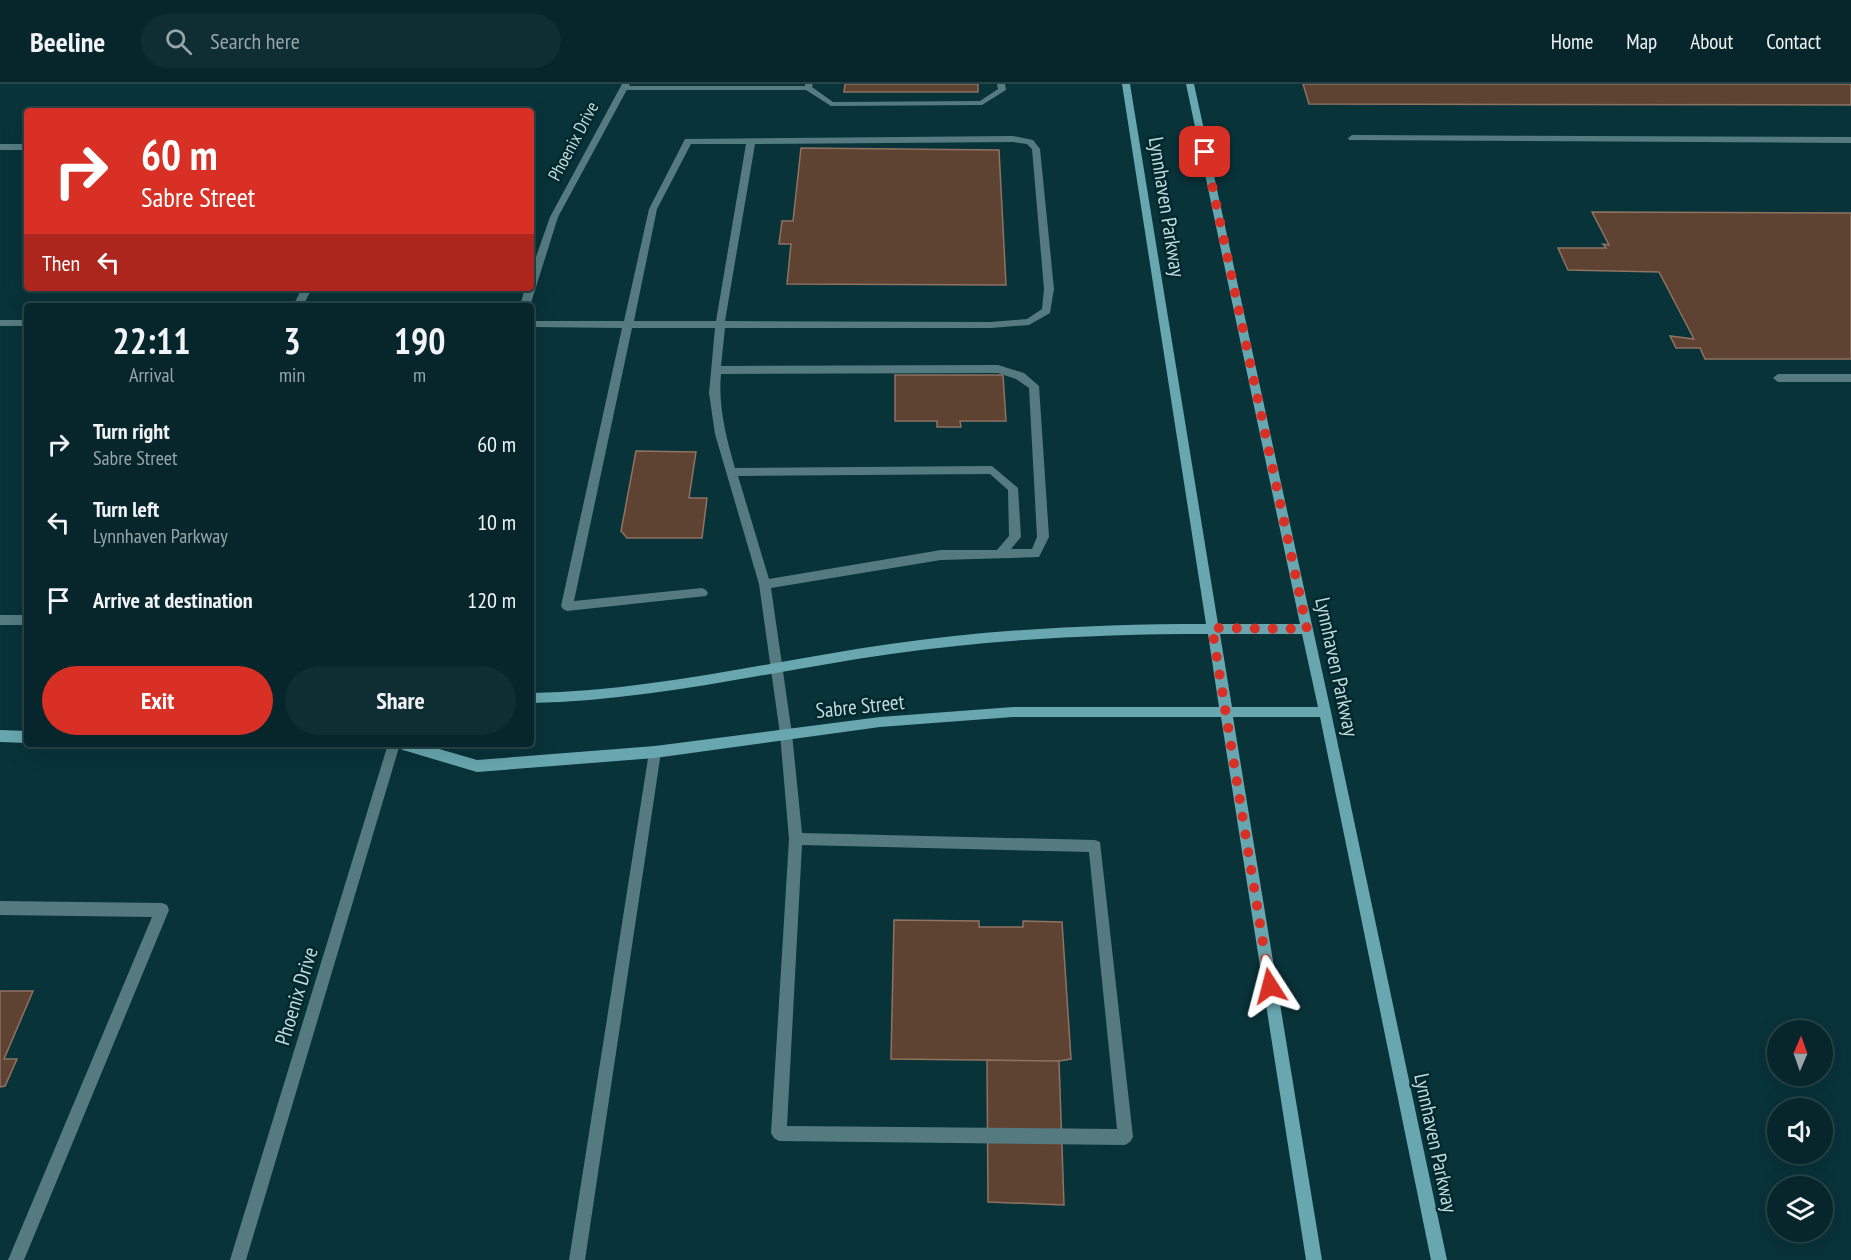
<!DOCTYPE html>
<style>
body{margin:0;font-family:"PT Sans Narrow",sans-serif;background:#0f2e33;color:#f1f3f6;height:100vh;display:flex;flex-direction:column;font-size:22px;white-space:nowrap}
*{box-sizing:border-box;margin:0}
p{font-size:20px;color:#98a5a9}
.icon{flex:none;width:33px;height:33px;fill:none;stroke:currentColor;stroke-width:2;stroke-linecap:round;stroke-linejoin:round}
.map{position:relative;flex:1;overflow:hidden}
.sheet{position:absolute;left:24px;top:219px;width:510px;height:444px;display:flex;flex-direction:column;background:#06262b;border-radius:6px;box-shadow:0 6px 24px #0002,0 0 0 2px #274347}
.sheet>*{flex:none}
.guide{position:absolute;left:24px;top:24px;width:510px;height:183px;border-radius:6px;box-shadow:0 6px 24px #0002,0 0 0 2px #274347;background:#d93025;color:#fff;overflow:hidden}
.needle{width:39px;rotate:2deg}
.controls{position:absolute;left:1767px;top:936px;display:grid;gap:12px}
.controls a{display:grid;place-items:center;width:66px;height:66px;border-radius:50%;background:#06262b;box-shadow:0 6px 24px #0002,0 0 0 2px #274347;font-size:30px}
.pin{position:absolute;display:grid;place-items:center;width:51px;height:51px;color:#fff;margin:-26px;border-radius:12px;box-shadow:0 3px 9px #0006}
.me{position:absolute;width:66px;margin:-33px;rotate:351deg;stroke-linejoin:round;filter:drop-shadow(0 0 4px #0008)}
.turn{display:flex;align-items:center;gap:21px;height:126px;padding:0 18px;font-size:27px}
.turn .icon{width:78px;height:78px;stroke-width:2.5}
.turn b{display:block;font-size:42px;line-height:51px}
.then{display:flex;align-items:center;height:57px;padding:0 18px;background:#0003;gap:12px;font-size:22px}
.eta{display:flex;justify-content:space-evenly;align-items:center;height:102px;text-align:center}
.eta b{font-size:36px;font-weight:800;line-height:42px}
.primary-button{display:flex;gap:12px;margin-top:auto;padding:12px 18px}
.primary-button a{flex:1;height:69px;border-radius:36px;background:#d93025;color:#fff;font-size:24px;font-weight:800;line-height:69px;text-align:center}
.primary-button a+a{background:#0f2e33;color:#f1f3f6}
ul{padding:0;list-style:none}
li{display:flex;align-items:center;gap:18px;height:78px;padding:0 18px}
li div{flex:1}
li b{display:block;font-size:22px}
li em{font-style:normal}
header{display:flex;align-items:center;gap:36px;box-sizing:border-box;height:84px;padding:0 30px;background:#06262b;border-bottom:2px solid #274347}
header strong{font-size:28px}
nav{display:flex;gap:33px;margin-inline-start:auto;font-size:21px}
.search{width:420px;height:54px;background:#0f2e33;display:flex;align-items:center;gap:15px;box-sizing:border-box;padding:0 21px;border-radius:33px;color:#98a5a9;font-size:22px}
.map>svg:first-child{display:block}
.building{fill:#5e4333;stroke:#907261;stroke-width:1.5}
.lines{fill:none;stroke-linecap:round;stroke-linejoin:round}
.lane{fill:#557b80;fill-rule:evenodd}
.street{fill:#557b80;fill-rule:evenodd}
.secondary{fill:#68a7af;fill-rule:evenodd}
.route{stroke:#d93025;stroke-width:10;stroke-dasharray:0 18}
.labels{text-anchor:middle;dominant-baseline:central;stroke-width:5;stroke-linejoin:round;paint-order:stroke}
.far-street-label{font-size:18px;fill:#c4d9dc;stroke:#00292e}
.street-label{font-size:21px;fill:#c4d9dc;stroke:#00292e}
</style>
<header>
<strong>Beeline</strong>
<div class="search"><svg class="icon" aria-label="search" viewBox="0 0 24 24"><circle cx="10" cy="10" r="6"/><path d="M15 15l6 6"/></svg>Search here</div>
<nav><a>Home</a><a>Map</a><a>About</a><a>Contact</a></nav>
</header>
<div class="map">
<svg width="1851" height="1176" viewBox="0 0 1851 1176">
<rect width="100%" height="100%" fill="#083339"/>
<path class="building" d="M845 0H978V8H844Z
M1303 0H1851V21L1309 20Z
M801 64 999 66 1006 201 787 200 791 160H779L782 137H793Z
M1592 128 1851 129V275H1705L1700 264H1676L1670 252 1694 255 1659 188 1568 186 1558 164H1606L1603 160 1609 161Z
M895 291H1003L1006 337H960L961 343H937V337H895Z
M636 367 696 368 689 414H707L702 454H627L621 447Z
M894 836 979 837V843H1023V837L1062 838 1071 975 1059 977 891 975Z
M0 907H33L4 975H17L5 1002 0 1003Z
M987 976 1059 977 1064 1121 988 1118Z"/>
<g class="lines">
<path class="lane" d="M805 0H813L812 3 833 18 980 17 998 5 997 0H1005L1006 6 982 21 831 22 806 6H624L620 4 624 2H805Z
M1352 51 1851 53V59L1349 56 1348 54Z
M1013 52 1033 56 1040 65 1054 205 1050 229 1029 241 991 244H725L721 282 998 281 1024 289 1039 302 1049 453 1039 473 941 476 771 504 792 650 802 749 1095 756 1100 758 1133 1053 1130 1058 1125 1061 779 1057 774 1054 771 1049 789 755 780 650 759 500 715 350 709 309 715 244H632L574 517 702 504 706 506 708 509 706 512 567 527 563 525 561 522 622 244 531 243V237H624L649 125 685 55ZM1013 58 1027 60 1032 65 1044 205 1042 225 1027 235 991 238 725 237 755 60ZM691 60H746L716 237H634L657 125ZM998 289 1016 295 1029 304 1037 453 1032 465H1011L1021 453 1018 404 992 382 735 384C726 353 718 322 721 290ZM990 390 1008 406 1009 452 997 466H941L769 495 738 392ZM802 761 1089 768 1117 1045 787 1042Z
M0 60H27V66H0Z
M302 204H312L303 222H293Z
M0 236H27V242H0Z
M1778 290H1851V298H1778L1773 294Z
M0 531H27V541H0Z
M655 662 659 664 661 668 585 1176H569L649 668 651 664Z
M0 817 162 819 167 821 169 826 24 1176H8L152 833 0 831Z"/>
<path class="street" d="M622 0H630L558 133 530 222H520L525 204H531V187L550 133Z
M388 660H400L246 1176H230Z"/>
<path class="secondary" d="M1122 0H1130L1218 540H1300L1186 0H1194L1331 628 1447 1176H1431L1320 633H1233L1322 1176H1306L1221 633H1013L880 643 655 674 477 688 403 666 399 664 397 660H422L477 676 655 662 880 633 1013 623H1219L1208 550C1102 550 996 555 891 570 771 587 652 617 531 619V609C652 607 771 577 890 560 995 545 1101 540 1206 540ZM1220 550H1302L1318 623H1232Z
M0 646 27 647V659L0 658Z"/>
</g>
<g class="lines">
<path class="route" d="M1205 68 1307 545 1212 544 1270 902"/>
</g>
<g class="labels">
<g class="far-street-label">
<text transform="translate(573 57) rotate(-62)">Phoenix Drive</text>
</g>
<g class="street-label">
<text transform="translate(1167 123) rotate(81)">Lynnhaven Parkway</text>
<text transform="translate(1337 583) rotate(78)">Lynnhaven Parkway</text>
<text transform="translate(860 622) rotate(-6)">Sabre Street</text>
<text transform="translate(296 912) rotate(-73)">Phoenix Drive</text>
<text transform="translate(1436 1059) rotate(78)">Lynnhaven Parkway</text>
</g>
</g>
</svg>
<div class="controls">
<a><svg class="needle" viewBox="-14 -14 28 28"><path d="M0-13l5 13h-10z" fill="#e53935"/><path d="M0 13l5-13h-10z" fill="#98a5a9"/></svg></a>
<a><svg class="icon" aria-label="sound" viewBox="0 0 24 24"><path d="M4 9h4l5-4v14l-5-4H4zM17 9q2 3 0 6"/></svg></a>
<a><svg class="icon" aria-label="layers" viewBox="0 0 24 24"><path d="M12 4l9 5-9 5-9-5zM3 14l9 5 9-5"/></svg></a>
</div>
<div class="pin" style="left:1205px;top:68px;background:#d93025"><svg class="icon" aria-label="arrive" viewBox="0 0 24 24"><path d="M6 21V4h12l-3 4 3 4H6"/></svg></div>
<svg class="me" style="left:1270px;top:902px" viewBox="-20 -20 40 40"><path d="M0-17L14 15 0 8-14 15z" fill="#d93025" stroke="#fff" stroke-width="4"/></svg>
<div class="guide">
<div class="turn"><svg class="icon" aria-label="right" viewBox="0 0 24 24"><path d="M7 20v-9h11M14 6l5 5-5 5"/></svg><div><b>60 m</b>Sabre Street</div></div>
<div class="then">Then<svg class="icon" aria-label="left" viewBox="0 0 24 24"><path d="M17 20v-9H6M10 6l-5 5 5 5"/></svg></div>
</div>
<section class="sheet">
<div class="eta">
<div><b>22:11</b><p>Arrival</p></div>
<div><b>3</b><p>min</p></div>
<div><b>190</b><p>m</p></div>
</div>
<ul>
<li><svg class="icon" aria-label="right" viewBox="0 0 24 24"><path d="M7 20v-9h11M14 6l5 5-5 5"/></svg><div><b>Turn right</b><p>Sabre Street</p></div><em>60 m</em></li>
<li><svg class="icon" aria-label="left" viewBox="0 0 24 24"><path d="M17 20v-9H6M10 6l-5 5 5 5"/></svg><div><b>Turn left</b><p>Lynnhaven Parkway</p></div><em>10 m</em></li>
<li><svg class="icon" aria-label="arrive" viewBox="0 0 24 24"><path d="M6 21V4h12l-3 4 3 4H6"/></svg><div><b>Arrive at destination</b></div><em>120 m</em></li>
</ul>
<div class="primary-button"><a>Exit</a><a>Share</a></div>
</section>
</div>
